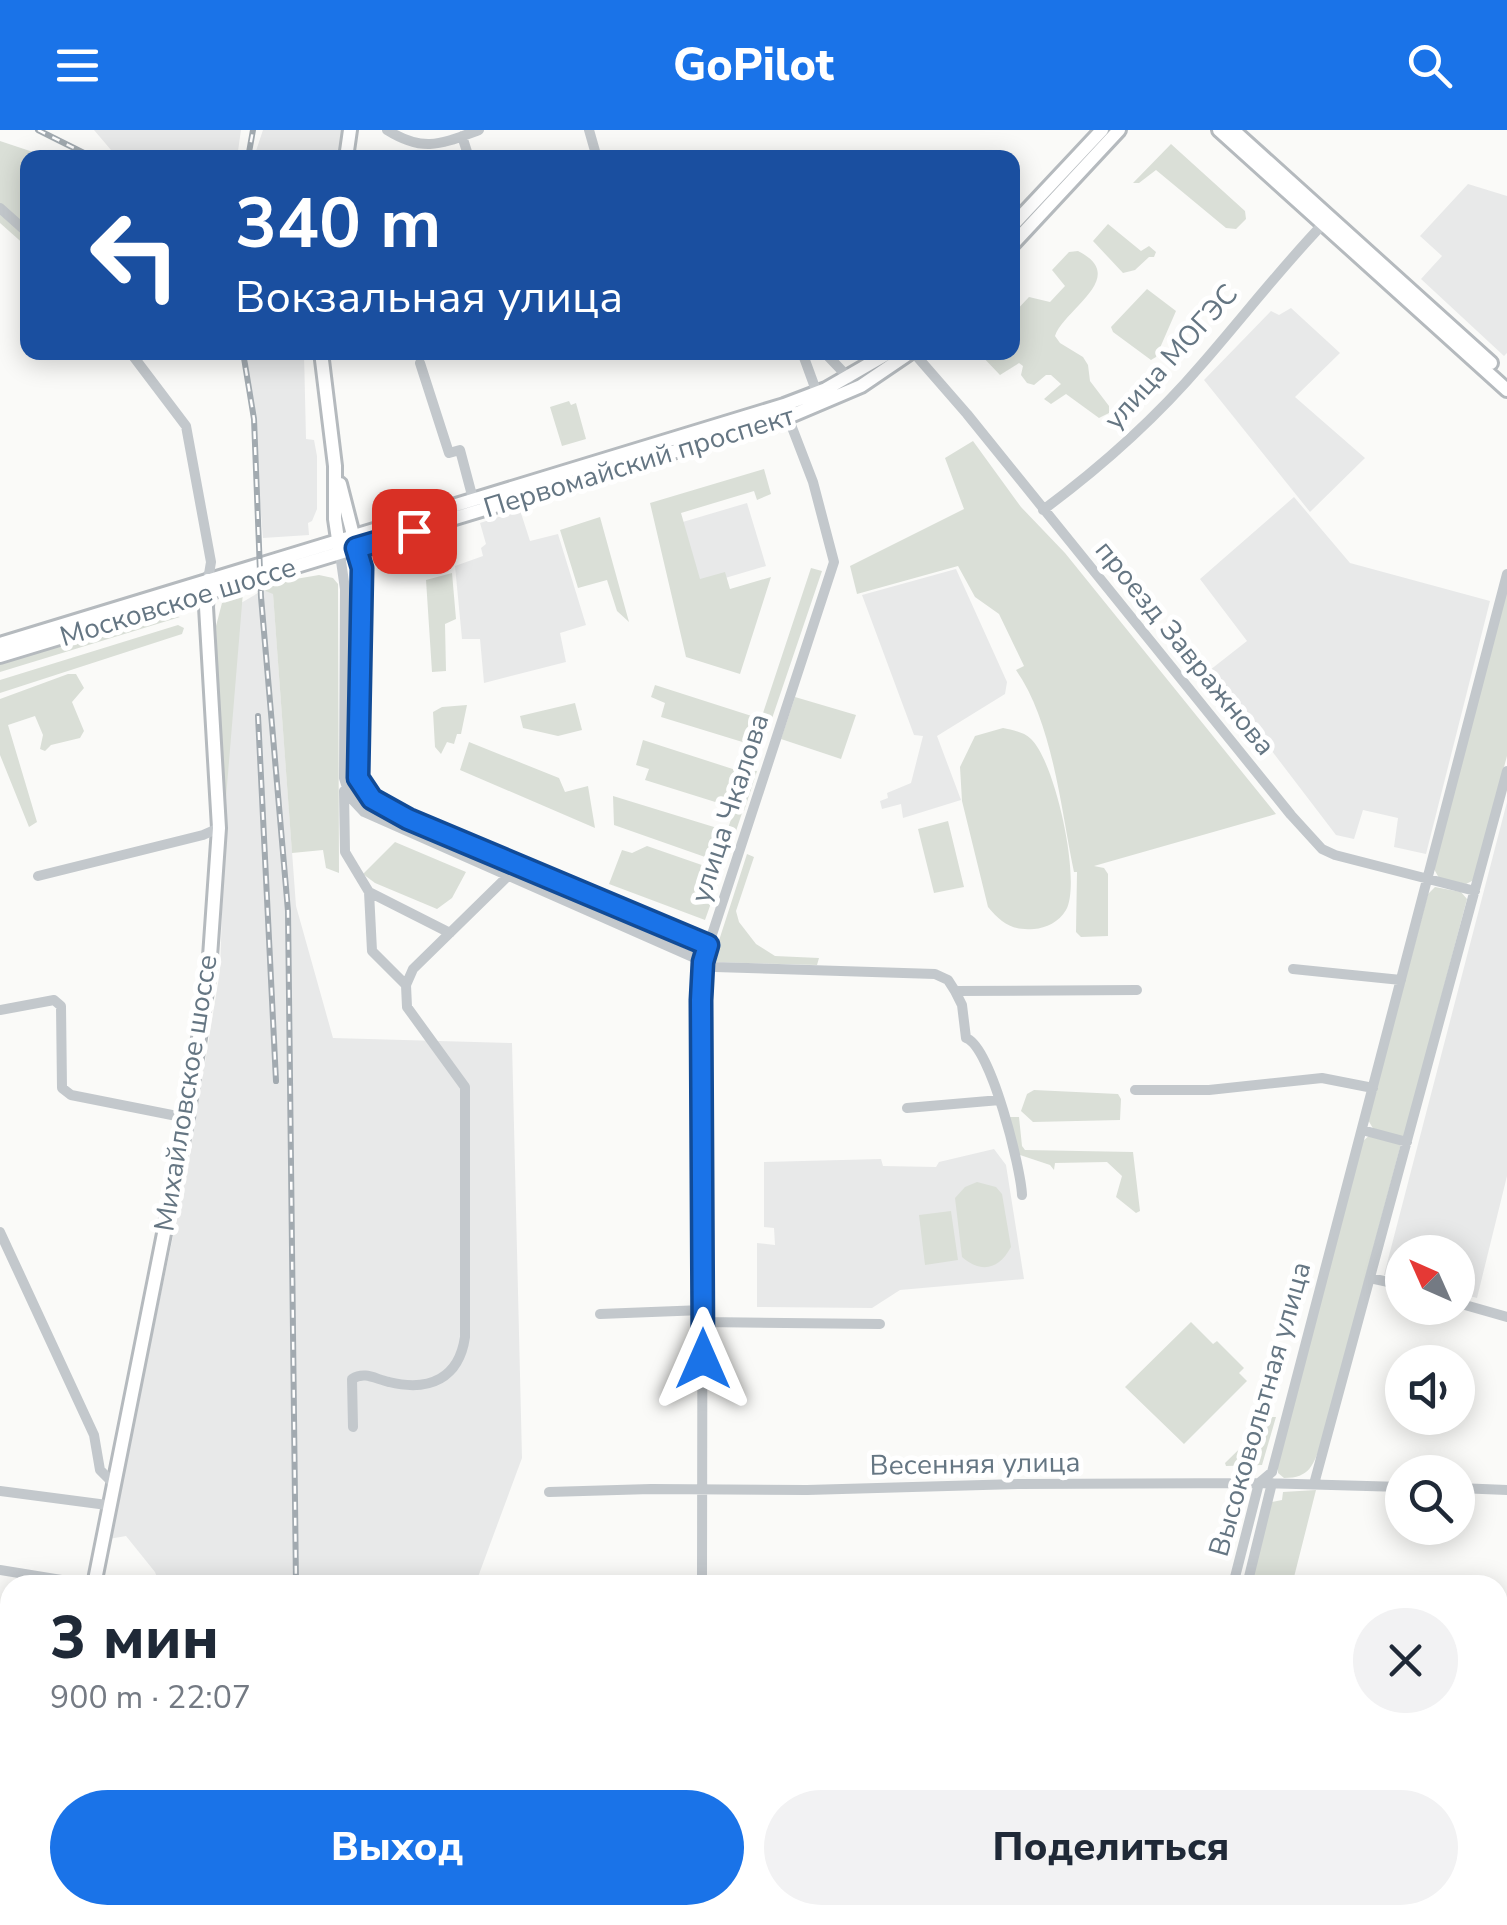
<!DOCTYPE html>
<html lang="ru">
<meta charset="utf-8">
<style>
body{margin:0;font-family:"Nunito Sans",sans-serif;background:#f2f2f3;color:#1f2937;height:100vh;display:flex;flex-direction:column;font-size:38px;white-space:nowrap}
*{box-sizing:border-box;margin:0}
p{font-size:32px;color:#747a83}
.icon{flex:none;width:55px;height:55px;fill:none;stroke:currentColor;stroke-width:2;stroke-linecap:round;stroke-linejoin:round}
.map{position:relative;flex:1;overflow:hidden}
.sheet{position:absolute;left:0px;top:1445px;width:1508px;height:350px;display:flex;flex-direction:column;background:#fff;border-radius:30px 30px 0 0;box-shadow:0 5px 25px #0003}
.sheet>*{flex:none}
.guide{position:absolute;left:20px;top:20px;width:1000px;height:210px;border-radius:20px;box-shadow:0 5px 25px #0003;background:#1a4fa0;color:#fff;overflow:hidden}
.needle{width:65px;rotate:315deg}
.tools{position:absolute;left:1385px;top:1105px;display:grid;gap:20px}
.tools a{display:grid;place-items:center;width:90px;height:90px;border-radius:50%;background:#fff;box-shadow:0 5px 25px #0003;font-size:50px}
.pin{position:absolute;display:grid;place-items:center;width:85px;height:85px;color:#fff;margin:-42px;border-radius:20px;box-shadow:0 5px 15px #0006}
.me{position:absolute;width:110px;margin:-55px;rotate:0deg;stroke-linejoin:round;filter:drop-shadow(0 0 8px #0008)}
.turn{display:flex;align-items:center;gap:35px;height:210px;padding:0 50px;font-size:45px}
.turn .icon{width:130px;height:130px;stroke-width:2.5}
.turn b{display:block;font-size:70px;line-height:85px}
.round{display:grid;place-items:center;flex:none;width:105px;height:105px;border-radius:52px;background:#f2f2f3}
.head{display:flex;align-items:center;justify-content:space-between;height:170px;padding:0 50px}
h1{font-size:60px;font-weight:800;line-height:75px}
.action{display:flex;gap:20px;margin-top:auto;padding:20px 50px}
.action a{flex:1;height:115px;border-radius:60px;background:#1a73e8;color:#fff;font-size:40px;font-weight:800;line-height:115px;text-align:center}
.action a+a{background:#f2f2f3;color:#1f2937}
header{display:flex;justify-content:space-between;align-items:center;height:130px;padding:0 50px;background:#1a73e8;color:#fff;font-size:45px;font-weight:800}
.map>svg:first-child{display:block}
.built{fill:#e8e9e9}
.green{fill:#dadfd7}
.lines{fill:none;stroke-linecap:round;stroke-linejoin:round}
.major-casing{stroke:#b5babe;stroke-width:18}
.minor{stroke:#c3c8cc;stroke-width:10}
.major{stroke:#fff;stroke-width:12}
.rail-casing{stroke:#a2aab0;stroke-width:6}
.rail{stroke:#fff;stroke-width:2.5;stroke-dasharray:8;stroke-linecap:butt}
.route-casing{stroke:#114b97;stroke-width:25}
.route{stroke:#1a73e8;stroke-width:18}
.labels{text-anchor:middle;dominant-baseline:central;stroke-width:10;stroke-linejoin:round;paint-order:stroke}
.street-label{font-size:28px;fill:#657683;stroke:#fff}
</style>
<header><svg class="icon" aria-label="menu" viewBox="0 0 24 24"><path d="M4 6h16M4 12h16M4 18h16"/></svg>GoPilot<svg class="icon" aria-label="search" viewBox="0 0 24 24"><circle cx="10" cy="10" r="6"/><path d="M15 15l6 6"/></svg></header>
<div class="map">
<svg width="1507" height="1795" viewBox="0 0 1507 1795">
<rect width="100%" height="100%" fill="#fafaf8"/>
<path class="built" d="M94 0H241L237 28 119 27 110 22 111 20Z
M263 0H343L338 27H254Z
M1468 54 1507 66V223L1504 226 1421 149 1442 126 1420 106Z
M1291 178 1340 223 1295 267 1365 328 1310 382 1204 250 1271 181 1279 185Z
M247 223H304L306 309 314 310 317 326V379L312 391 308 393 309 405 263 408Z
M1294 367 1350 433 1490 471 1426 724 1394 717 1398 688 1363 680 1354 709 1336 705 1210 540 1247 511 1200 449Z
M747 373 766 436 678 462 659 399Z
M520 380 530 411 558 404 586 495 560 503 566 532 484 553 480 509H462L455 436 483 426 481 418 486 414 480 393Z
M956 439 1007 552 1005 564 937 606 961 670 903 688 901 674 882 679 880 671 888 668 887 663 911 653 923 606 914 605 862 465Z
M263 460 273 463 296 776 333 908 512 913 522 1328 475 1455H160L155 1442 126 1406 109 1409 117 1352 122 1349 189 1030 220 841 227 628 241 473Z
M1507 672V1046L1477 1168 1458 1163V1122H1402V1150L1384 1145Z
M994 1019 1006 1035 1024 1149 900 1160 872 1178 757 1177V1113L775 1115 774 1098 764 1097V1032L881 1029 883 1036 936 1037 939 1032Z
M71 1785H397L392 1795H69Z
M711 1785H1124L1122 1795H711Z
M1348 1785H1496L1493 1795H1345Z"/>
<path class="green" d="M0 11 48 27 28 28 27 117 0 93Z
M1171 14 1245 81 1246 89 1236 99 1226 98 1156 40 1139 53H1133Z
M1108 94 1141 121 1149 116 1156 122 1154 127H1149L1135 140 1123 143 1093 111Z
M1078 121C1130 147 1064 179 1055 206L1060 213 1083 227 1088 235 1090 251 1109 276V283L1099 288 1066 264 1051 274 1044 269 1061 254 1051 245H1046L1034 255 1027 253 1021 245 1023 236 1019 233 1000 245 979 223 1012 222 1013 184 1029 167 1050 172 1065 156 1052 140 1069 122Z
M1147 159 1176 181 1156 227 1151 230 1113 202 1111 197Z
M569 271 571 275 576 273 586 309 562 316 550 277Z
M973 311 1021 377 1065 423 1276 684 1094 736 1104 738 1108 744V806L1081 807 1076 802 1077 742H1074C1061 680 1053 593 1016 540L1024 536 999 484 975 467 958 436 857 464 850 436 964 379 945 328Z
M764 339 771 364 757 370 754 361 681 383 700 449 725 442 730 459 771 447 740 544 686 527 650 373Z
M600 387 629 492 617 481 607 450 578 458 560 400Z
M811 438 822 441 762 618 661 587 665 573 651 567 655 555 761 589Z
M452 443 456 489 445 494 446 541 432 542 426 450Z
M319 445 333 448 338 454 339 743 326 738 323 720 292 723 273 464 263 460 266 454Z
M1507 460V626L1474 750 1466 754 1439 748 1434 739Z
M243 462 223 704 216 496 222 473Z
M164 484 180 487 0 542V534Z
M178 495 184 498 182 504 0 563V550Z
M68 544H76L84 558 72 572 84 601 80 608 51 615 45 621 40 619 43 605 35 586 8 595 37 692 29 697 0 625V569Z
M795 567 856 585 841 629 781 609Z
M575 573 582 600 558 606 523 598 520 586Z
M467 575 461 604H457L454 614 447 612 441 624 435 617 433 582 442 577Z
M1003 598C1012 600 1024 602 1031 609 1055 631 1082 752 1066 780 1059 792 1046 798 1034 799 1013 801 1001 793 988 777L962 671 960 637 975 606Z
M643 610 742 642 757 641 744 681 645 650 649 639 636 635Z
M469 612 559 648 565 662 588 656 595 698 460 640Z
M613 666 727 701 734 681 742 683 725 734 614 695Z
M948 691 964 757 934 763 918 699Z
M395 712 466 742 452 768 437 779 375 753 363 744Z
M647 716 722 742 705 790 609 754 622 720 632 723Z
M747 724 754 727 736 781 739 792 756 814 775 826 819 828 817 835 712 832Z
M1435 757 1461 762 1467 769 1404 1008 1374 1000 1368 990 1428 764Z
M1034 960 1118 964 1121 969 1120 990 1033 992 1021 981 1027 964Z
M1006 987H1019L1022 1016 1025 1020 1133 1022 1140 1081 1136 1083 1116 1067 1122 1046 1107 1032 1055 1033 1054 1040 1050 1035 1017 1024Z
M1371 1004 1401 1014 1321 1314C1313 1335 1310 1348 1284 1348L1278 1343V1335L1363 1011Z
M977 1052 996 1057 1002 1064 1011 1117C999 1139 982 1144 962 1127L955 1068 965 1057Z
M951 1081 958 1130 925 1135 919 1085Z
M1191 1192 1213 1214 1217 1211 1244 1238 1239 1243 1247 1251 1184 1314 1125 1257Z
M1272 1287H1276L1262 1335 1226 1336 1225 1333Z
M1316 1360 1292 1455H1250L1272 1372 1282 1370 1283 1362Z"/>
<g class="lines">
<g class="major-casing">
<path id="major" d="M1219 0 1507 260
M1233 0 1491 233
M346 28 350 0
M1012 96 1102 0
M1012 115 1119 0
M321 222 335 336V389L339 416
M340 354 353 405
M0 514 784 275 826 259 890 222
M0 526 788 287 861 256 911 222
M94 1455 187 988 209 841 219 698 206 477 208 450
M35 1795 37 1785"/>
</g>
<path class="minor" d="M387 0C424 23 441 14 479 0
M589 0 597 28
M462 6 469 28
M0 78 28 103
M130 222 186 296 211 432 208 450
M802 222 817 263
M824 222 849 248
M913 222 967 284 1291 685 1322 719 1335 725 1475 761
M420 233 449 323 460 320 473 369
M1043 380C1101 337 1155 289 1202 234 1243 187 1280 139 1323 94
M355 412 362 438 358 648 372 669 409 689 708 815
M340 424 345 459 344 648 350 667 364 682 715 837 935 844 948 850 955 861 1137 860
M344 661 345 722 369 762 450 803
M38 746 203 705 219 698
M369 762 372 821 406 855 413 839 512 742
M1293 839 1401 850
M955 861 962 875 966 908C991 916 1021 1039 1022 1065
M0 880 54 870 61 876 62 958 71 965 187 988
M1135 960H1209L1322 948 1373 958
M907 978 1000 970
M1362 1000 1407 1012
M0 1102 94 1305 100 1340 112 1352
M1370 1148 1402 1155
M1458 1173 1507 1187
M600 1184 703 1180
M704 1192 880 1194
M353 1297 352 1249C365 1241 375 1249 389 1252 430 1262 459 1248 465 1207V957L407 877 406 855
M1314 1354 1507 641
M1458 1358 1507 1360
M0 1361 107 1375
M549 1362 651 1359 807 1360 1019 1354 1259 1353 1402 1357
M0 1440 92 1455
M702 1455 703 832 834 432 813 352 788 287
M1233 1455 1259 1353 1272 1342 1507 444
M1247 1455 1272 1353
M0 1543 10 1544
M1498 1629 1507 1625
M700 1795V1785
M1146 1795 1148 1785
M1163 1795 1166 1785"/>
<use href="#major" class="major"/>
<g class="rail-casing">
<path id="rail" d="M38 0 94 28
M248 28 253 0
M243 222 254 289 261 467 288 781 296 1455
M258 586 276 951
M296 1785 297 1795"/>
</g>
<use href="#rail" class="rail"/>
</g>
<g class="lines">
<g class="route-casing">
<path id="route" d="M414 401 356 418 362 438 358 648 372 669 408 689 708 815 703 832 701 870 703 1229"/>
</g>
<use href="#route" class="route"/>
</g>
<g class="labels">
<g class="street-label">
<text transform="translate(1171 227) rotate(-48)">улица МОГЭС</text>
<text transform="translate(639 332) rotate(-17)">Первомайский проспект</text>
<text transform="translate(178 472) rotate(-17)">Московское шоссе</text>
<text transform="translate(1185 518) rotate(51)">проезд Завражнова</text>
<text transform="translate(730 678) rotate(-72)">улица Чкалова</text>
<text transform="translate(186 963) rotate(-81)">Михайловское шоссе</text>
<text transform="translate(1260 1279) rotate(-74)">Высоковольтная улица</text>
<text transform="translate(975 1334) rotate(-1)">Весенняя улица</text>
</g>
</g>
</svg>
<div class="tools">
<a><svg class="needle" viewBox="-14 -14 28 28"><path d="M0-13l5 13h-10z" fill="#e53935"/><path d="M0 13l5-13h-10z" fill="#747a83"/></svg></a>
<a><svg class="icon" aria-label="sound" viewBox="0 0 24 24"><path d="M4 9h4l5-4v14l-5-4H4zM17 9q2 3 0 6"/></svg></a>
<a><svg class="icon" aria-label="search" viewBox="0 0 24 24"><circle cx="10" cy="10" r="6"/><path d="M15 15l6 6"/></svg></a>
</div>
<div class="pin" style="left:414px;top:401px;background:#d93025"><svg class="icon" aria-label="arrive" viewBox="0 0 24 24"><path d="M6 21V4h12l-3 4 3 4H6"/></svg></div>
<svg class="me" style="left:703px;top:1229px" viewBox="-20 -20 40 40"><path d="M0-17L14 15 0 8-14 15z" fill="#1a73e8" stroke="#fff" stroke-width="4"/></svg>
<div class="guide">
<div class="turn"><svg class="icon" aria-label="left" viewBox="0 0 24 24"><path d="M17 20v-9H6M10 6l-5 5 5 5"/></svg><div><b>340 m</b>Вокзальная улица</div></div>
</div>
<section class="sheet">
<div class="head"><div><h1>3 мин</h1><p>900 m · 22:07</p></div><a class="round"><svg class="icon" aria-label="close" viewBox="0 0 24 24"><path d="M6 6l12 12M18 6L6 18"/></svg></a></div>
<div class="action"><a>Выход</a><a>Поделиться</a></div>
</section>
</div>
